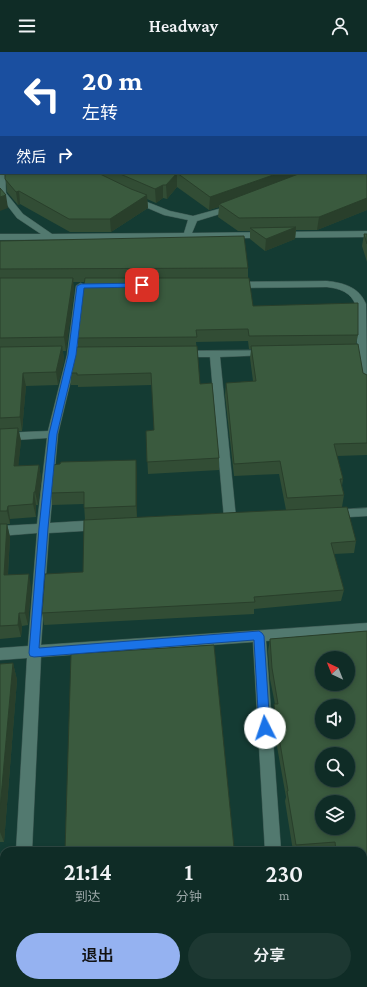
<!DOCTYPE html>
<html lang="zh">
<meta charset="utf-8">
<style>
body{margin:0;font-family:"Crimson Pro","Noto Sans SC",serif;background:#1d3832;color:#f1f3f6;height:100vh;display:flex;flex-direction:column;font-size:15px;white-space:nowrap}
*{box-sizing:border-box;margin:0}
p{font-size:13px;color:#9ba7a7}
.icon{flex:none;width:22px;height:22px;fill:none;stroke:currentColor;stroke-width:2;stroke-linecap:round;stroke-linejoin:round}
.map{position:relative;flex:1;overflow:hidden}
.sheet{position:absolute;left:0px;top:795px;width:367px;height:140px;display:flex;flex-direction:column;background:#0f2c26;border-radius:12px 12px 0 0;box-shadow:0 2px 6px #0003,0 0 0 1px #2f4843}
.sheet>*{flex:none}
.guide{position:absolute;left:0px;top:0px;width:367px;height:122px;box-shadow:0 2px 6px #0003,0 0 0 1px #2f4843;background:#1a4fa0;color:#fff;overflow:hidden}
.needle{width:26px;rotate:317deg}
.buttons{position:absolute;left:315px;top:599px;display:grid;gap:8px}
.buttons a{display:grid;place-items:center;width:40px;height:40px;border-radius:50%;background:#0f2c26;box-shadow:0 2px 6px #0003,0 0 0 1px #2f4843;font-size:20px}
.pin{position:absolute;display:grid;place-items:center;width:34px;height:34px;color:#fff;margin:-17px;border-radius:8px;box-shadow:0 2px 6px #0006}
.me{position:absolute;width:44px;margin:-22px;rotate:356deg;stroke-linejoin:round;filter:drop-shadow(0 0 3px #0008)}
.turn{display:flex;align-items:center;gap:14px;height:84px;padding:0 16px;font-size:18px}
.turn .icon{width:52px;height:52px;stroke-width:2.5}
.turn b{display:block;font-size:28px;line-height:34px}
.then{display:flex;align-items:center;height:38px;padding:0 16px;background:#0003;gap:8px;font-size:15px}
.eta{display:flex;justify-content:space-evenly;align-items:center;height:68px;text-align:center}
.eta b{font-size:24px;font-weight:600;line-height:28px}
.primary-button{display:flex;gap:8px;margin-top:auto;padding:8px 16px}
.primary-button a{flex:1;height:46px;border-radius:24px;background:#95b2f1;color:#111;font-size:16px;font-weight:600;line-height:46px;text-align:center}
.primary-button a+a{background:#1d3832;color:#f1f3f6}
header{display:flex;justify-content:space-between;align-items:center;height:52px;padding:0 16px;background:#0f2c26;font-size:18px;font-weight:600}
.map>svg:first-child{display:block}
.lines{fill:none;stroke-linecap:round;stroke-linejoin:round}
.minor-casing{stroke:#3c5852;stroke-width:1}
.minor{fill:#52796f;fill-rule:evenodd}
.wall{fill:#324d35}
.shaded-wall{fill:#293f2b}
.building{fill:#3a5a3e;stroke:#293f2b;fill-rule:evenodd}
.route{fill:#1a73e8;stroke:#114b97}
</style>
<header><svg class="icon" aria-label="menu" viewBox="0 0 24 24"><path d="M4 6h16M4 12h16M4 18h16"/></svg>Headway<svg class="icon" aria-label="person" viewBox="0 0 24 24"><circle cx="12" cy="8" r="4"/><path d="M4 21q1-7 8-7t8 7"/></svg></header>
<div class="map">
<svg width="367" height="935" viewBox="0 0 367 935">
<rect width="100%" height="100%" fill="#143b33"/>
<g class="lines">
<g class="minor-casing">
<path id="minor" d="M366 52H367V56H366Z
M0 114 1 121H5L6 141 23 162 52 182 184 181 188 168 164 163 129 148 128 146 132 144 170 159 193 164 233 153 237 155 236 157 197 169 192 181 367 179V185L0 188V182H41L17 166 0 144Z
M327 229C344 231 359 235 366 252L367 336 362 333C360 322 357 310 357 299 356 269 367 239 327 235L235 236 230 233 235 230Z
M81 231 86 234 77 303 58 382 50 471 99 468 103 470 105 473 103 476 99 478 49 481 41 593 367 571V581L266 589 281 799H265L253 590 41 605 32 799H16L27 606 0 608V596L28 594 37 481 0 484V474L37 472 47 386 0 389V381L48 379 67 303 76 234Z
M267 298 272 301 271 303 220 305 236 466 234 469 230 470 226 469 224 466 210 305H181L176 302 181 299Z
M367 456V464L333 466 329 465 327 462 329 459 333 458Z
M0 842H4V858H0Z
M277 931H295V935H277Z"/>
</g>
<use href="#minor" class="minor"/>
</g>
<path class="wall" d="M0 0H309V1H130V0L127 1H1V116L0 113Z
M333 0H354L333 1Z
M367 74V158L317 178H296L295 187 265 199 250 187V179H238L218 165 219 155 209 158 177 135 167 147 163 146 156 151 147 147 148 156 111 180H70L20 152 18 153 7 140 5 121H366Z
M364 182H367V210L362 194Z
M0 189 248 216V226L253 254 358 283 356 292 363 321 367 323V403L337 404 343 427 342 434 344 443 342 455 356 489 354 501 334 502 344 538 341 549 254 557V562L44 573 42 561 83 520 85 468 84 452 52 453 51 441 137 420V466L286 458 279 422 234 424 225 343 226 331 253 329 250 306 251 297H249L248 289 196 290 200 332 219 406V418L148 422 146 379 154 378 152 333 78 335V333H71L70 321 78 295 77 286 85 230H73L74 238 66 299H63L64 308 58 333 26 334 22 379H19L21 389 18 414 39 413 41 426 38 453H36V465L10 467V472H7L10 485 8 523 31 535 28 573 22 574 21 585 0 587Z
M367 579V935H297L296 931H363V799H293L285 749 286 745 273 672V664L275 652 270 627 268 599 270 587Z
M13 611 17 628 4 790H0V612Z
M234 796V799H65Z
M37 931H129L93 935H38Z"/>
<path class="shaded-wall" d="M92 0H130L127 1H88Z
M366 62H367V74H366Z
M177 121V135L167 147 166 133Z
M279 121H315L219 152V155L209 158 210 145Z
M163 133V146L156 151 155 137Z
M19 139 20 152 18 153 16 140Z
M6 143 8 156 0 159V145Z
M147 143 148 156 111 180 110 167Z
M367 146V158L317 178 319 165Z
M296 175 295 187 265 199 266 187Z
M73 226 74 238 66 299 64 285Z
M62 294 64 308 58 333 56 320Z
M23 321 26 334 22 379 20 365Z
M18 376 21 389 17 428 14 414Z
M136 408 137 420V466L136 454Z
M39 413 41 426 38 453 35 440Z
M34 440 36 453V465L33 452Z
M8 454 10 467V472L7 459Z
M7 472 10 485 7 536 4 523Z
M29 522 31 535 28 573 25 561Z
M19 561 22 574 21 585 18 573Z
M13 611 17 628 4 790 0 780V757Z
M0 859 2 863 0 893Z"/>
<path class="building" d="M0 0H92L88 1H1V107L0 106Z
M134 0H283L284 1H134Z
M366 56H367V62H366Z
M366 74H367V84H366Z
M366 87 367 88V146L319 165 239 166 219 152 301 121H366Z
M5 121H98L131 137 147 143 110 167H69L19 139 16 140 5 127Z
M118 121H279L210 145 177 121 166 133H163L155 137Z
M0 136 6 143 0 145Z
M296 175 266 187 250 176Z
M364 182H367V192Z
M244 184 248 216 0 217V189Z
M0 226H73L64 285 0 286Z
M85 226H249L253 254 358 251V283L249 284 248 277 196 278 197 285 77 286Z
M358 292 363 321 367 323V391L334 392 343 427H340L344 443 287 446 280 409 234 412 226 331 256 329 251 294Z
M62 294 56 320 23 321 20 365 0 366V295Z
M197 294 200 332 212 331 219 406 147 410 146 379 154 378 151 321 77 323V321H70L76 295Z
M18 376 14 414 39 413 35 440H34L33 452 8 454 7 459H0V377Z
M136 408V454L84 456V440L51 441 53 413 60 412 61 410Z
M347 455 356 489 331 491 344 538 254 545 255 550 42 561 45 522 83 520 84 468Z
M0 472H7L4 523 29 522 25 561H19L18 573 0 574Z
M367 579V935H300V931H363V799H336L335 790 296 793 287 739H288L275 661 274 652H278L272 616 270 587ZM322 606H348V632H322ZM322 654H348V680H322ZM322 702H348V728H322ZM322 750H348V776H322Z
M214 593 234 796 196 799H65L71 602Z
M13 611 0 757V612Z
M37 931H58L37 933Z"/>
<path class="route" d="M142 231 145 232V235L84 236 76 303 57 382 48 476 39 596 259 579 262 581 264 584 270 676 269 679 265 681 261 679 259 676 254 588 34 605 30 604 29 601 39 476 49 382 68 303 77 234 81 232Z"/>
</svg>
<div class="buttons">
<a><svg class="needle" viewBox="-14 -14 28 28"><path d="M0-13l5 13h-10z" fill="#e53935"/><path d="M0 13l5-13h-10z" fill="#9ba7a7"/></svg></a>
<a><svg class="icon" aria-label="sound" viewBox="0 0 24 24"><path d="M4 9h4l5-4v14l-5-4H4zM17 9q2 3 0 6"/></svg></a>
<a><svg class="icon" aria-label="search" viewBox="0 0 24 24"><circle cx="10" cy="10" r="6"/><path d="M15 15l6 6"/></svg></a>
<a><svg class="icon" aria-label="layers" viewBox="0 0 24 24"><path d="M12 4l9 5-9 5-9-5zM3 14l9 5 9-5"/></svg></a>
</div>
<div class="pin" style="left:142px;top:233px;background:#d93025"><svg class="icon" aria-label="arrive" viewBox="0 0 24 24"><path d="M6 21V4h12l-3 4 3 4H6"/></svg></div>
<svg class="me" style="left:265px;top:676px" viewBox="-20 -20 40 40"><circle r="19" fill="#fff"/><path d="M0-13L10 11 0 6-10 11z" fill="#1a73e8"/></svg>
<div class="guide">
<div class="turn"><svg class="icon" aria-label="left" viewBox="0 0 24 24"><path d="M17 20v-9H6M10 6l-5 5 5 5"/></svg><div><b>20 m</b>左转</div></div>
<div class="then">然后<svg class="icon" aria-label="right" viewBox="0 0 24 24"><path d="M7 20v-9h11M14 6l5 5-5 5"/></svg></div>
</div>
<section class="sheet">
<div class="eta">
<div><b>21:14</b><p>到达</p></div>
<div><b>1</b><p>分钟</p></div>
<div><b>230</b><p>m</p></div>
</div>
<div class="primary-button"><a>退出</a><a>分享</a></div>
</section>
</div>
